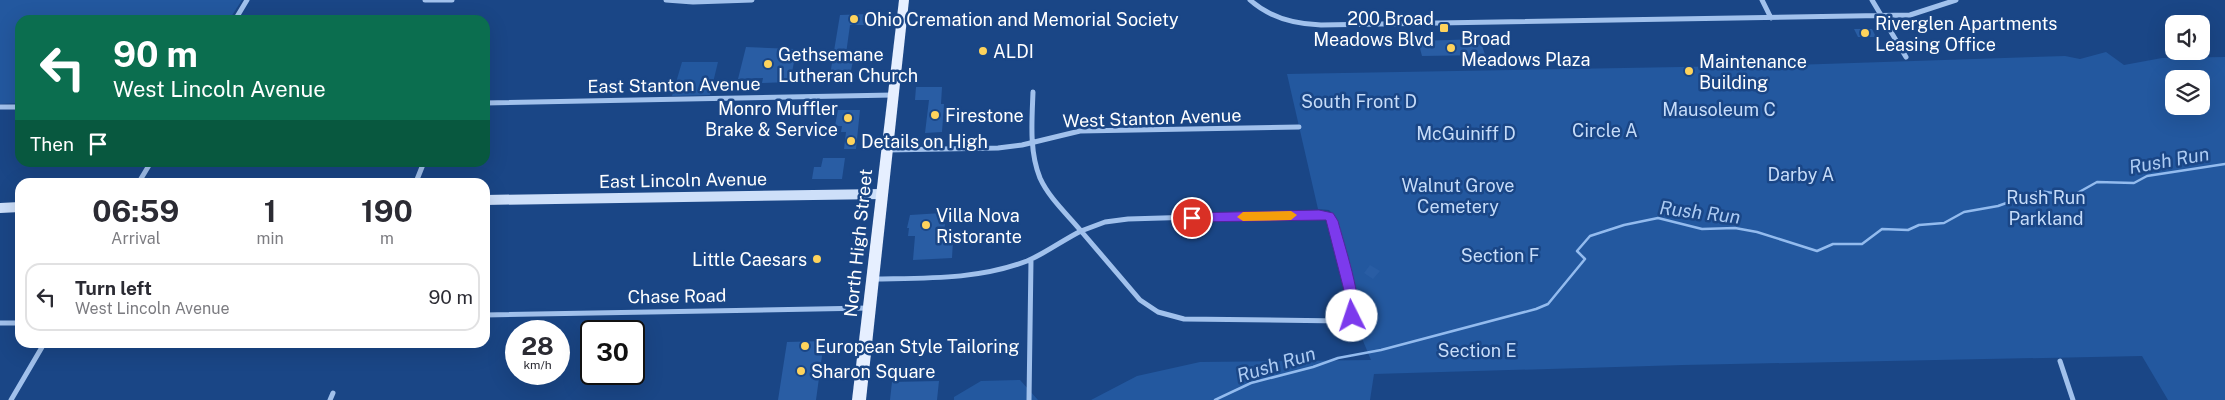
<!DOCTYPE html>
<style>
body{margin:0;font-family:"Public Sans",sans-serif;background:#f2f2f3;color:#2b2b33;height:100vh;display:flex;flex-direction:column;font-size:19px;white-space:nowrap}
*{box-sizing:border-box;margin:0}
p{font-size:16px;color:#7c7c81}
.icon{flex:none;width:28px;height:28px;fill:none;stroke:currentColor;stroke-width:2;stroke-linecap:round;stroke-linejoin:round}
.map{position:relative;flex:1;overflow:hidden}
.drawer{position:absolute;left:15px;top:178px;width:475px;height:170px;display:flex;flex-direction:column;background:#fff;border-radius:15px;box-shadow:0 5px 20px #0002}
.drawer>*{flex:none}
.banner{position:absolute;left:15px;top:15px;width:475px;height:152px;border-radius:15px;box-shadow:0 5px 20px #0002;background:#0b6e4f;color:#fff;overflow:hidden}
.buttons{position:absolute;left:2165px;top:15px;display:grid;gap:10px}
.buttons a{display:grid;place-items:center;width:45px;height:45px;border-radius:10px;background:#fff;box-shadow:0 5px 20px #0002;font-size:25px}
.speed{position:absolute;left:505px;top:320px;display:flex;gap:10px;font-size:25px;font-weight:700;text-align:center}
.speed>*{display:grid;place-content:center;width:65px;height:65px;border-radius:50%;background:#fff;box-shadow:0 5px 20px #0002;line-height:1}
.speed small{font-size:12px;font-weight:400}
.speed .limit{border:2px solid #111;border-radius:8px;background:#fff;color:#111}
.pin{position:absolute;display:grid;place-items:center;width:42px;height:42px;color:#fff;margin:-21px;border:2px solid #fff;border-radius:50%;box-shadow:0 1px 5px #0007}
.me{position:absolute;width:55px;margin:-28px;rotate:356deg;stroke-linejoin:round;filter:drop-shadow(0 0 4px #0008)}
.turn{display:flex;align-items:center;gap:18px;height:105px;padding:0 15px;font-size:22px}
.turn .icon{width:65px;height:65px;stroke-width:2.5}
.turn b{display:block;font-size:35px;line-height:42px}
.then{display:flex;align-items:center;height:48px;padding:0 15px;background:#0003;gap:10px;font-size:19px}
.eta{display:flex;justify-content:space-evenly;align-items:center;height:85px;text-align:center}
.eta b{font-size:30px;font-weight:700;line-height:35px}
ul{padding:0;list-style:none}
li{display:flex;align-items:center;gap:15px;height:68px;margin:0 10px 8px;padding:0 5px;border:2px solid #e1e1e2;border-radius:15px}
li div{flex:1}
li b{display:block;font-size:19px}
li em{font-style:normal}
.map>svg:first-child{display:block}
.green{fill:#23589f;fill-rule:evenodd}
.lines{fill:none;stroke-linecap:round;stroke-linejoin:round}
.stream{stroke:#93bbee;stroke-width:2.5}
.building{fill:#295da4}
.street{stroke:#a1c1ec;stroke-width:5}
.secondary{stroke:#cddff9;stroke-width:10}
.primary{fill:#e6efff;fill-rule:evenodd}
.route{fill:#7c3aed;stroke:#51269a}
.slow{fill:#f59e0b}
.poi-dot{fill:#fed35c;stroke:#1a4686;stroke-width:2}
.labels{text-anchor:middle;dominant-baseline:central;stroke-width:5;stroke-linejoin:round;paint-order:stroke}
.poi-label{font-size:18px;fill:#fff;stroke:#1a4686;text-anchor:start}
.street-label{font-size:18px;fill:#fff;stroke:#1a4686}
.park-label{font-size:18px;fill:#c6dcf9;stroke:#1a4686}
.water-label{font-size:19px;font-style:italic;fill:#accbf3;stroke:#1a4686}
</style>
<div class="map">
<svg width="2225" height="400" viewBox="0 0 2225 400">
<rect width="100%" height="100%" fill="#1a4686"/>
<path class="green" d="M0 0H242L229 20H20V103L0 104Z
M2106 52 2124 65 2162 58 2225 57V400H2168L2142 356 1683 365 1374 374 1370 400H1091L1137 376 1200 362 1371 360 1356 324 1359 316 1336 218 1329 210 1318 209 1287 74 1793 65 2065 56 2080 59ZM2174 79H2201V106H2174Z
M682 62H718L710 95 672 96Z
M1020 380 1038 400H954V397L981 381Z"/>
<g class="lines">
<path class="stream" d="M1215 400 1251 383 1313 367 1338 358 1381 350 1536 309 1548 304 1585 259 1577 251 1590 236 1624 225 1658 218 1702 229 1735 228 1757 232 1817 251 1833 244H1862L1882 229 1908 230 1919 225 1944 223 1964 212 1998 206 2040 191 2072 196 2097 182 2134 183 2147 176 2225 164"/>
</g>
<path class="building" d="M868 14 867 25H850L845 61H853L850 75H830L840 15Z
M1854 29H1872L1876 37H1858Z
M1480 39 1485 55 1422 56 1418 41Z
M746 47 794 49 791 62H794L790 82 762 83 763 78 738 79Z
M916 87H942L941 104H944L942 132 925 133 929 100H915Z
M838 110H860L856 149H844L846 132H841L842 126H835Z
M823 158H845L842 179H812L814 167H821Z
M942 213V221H945L944 241H953L952 258 913 260 915 236H908L909 228H907L910 215Z
M1370 265 1380 271 1373 279 1364 273Z
M824 341 816 400H778L787 342Z
M939 381 937 400H890L892 382Z"/>
<g class="lines">
<path class="street" d="M425 0H452
M666 0 693 2 752 0
M1250 0C1270 18 1294 24 1321 25L1910 15 1956 0
M1762 0 1771 18
M1872 0 1906 57
M235 20 247 0
M1033 92C1032 120 1029 151 1040 178 1049 198 1067 214 1081 231
M485 103 893 95
M0 107H20
M887 150 998 148 1022 145 1080 131 1299 127
M139 182 151 162
M416 182 424 162
M1294 214 1325 215 1333 221 1353 302 1352 316 1342 321 1184 319 1158 312 1140 300 1081 231 1105 222 1128 219Z
M874 279C925 278 978 280 1027 261 1046 253 1063 240 1081 231
M485 315 869 308
M0 323H20
M2060 361 2073 400
M11 400 45 342
M330 400 333 393
M1029 400 1031 260"/>
<path class="secondary" d="M485 200 882 194
M0 208 20 207"/>
<path class="primary" d="M899 0H909L866 400H852Z"/>
</g>
<path class="route" d="M1319 210 1333 213 1338 221C1343 241 1364 303 1357 320H1348L1346 316 1347 302 1326 220 1192 222 1186 218 1192 213Z"/>
<path class="slow" d="M1291 211 1297 215 1291 220 1243 221 1237 217 1243 212Z"/>
<g class="poi-dot">
<circle cx="854" cy="19" r="5"/>
<rect x="1439" y="23" width="10" height="10" rx="2.5"/>
<circle cx="1865" cy="33" r="5"/>
<circle cx="1451" cy="48" r="5"/>
<circle cx="983" cy="51" r="5"/>
<circle cx="768" cy="64" r="5"/>
<circle cx="1689" cy="71" r="5"/>
<circle cx="935" cy="115" r="5"/>
<circle cx="848" cy="118" r="5"/>
<circle cx="851" cy="141" r="5"/>
<circle cx="926" cy="225" r="5"/>
<circle cx="817" cy="259" r="5"/>
<circle cx="805" cy="346" r="5"/>
<circle cx="801" cy="371" r="5"/>
</g>
<g class="labels">
<g class="poi-label">
<text x="1434" y="18" text-anchor="end">200 Broad<tspan x="1434" dy="21">Meadows Blvd</tspan></text>
<text x="864" y="19">Ohio Cremation and Memorial Society</text>
<text x="1875" y="23">Riverglen Apartments<tspan x="1875" dy="21">Leasing Office</tspan></text>
<text x="1461" y="38">Broad<tspan x="1461" dy="21">Meadows Plaza</tspan></text>
<text x="993" y="51">ALDI</text>
<text x="778" y="54">Gethsemane<tspan x="778" dy="21">Lutheran Church</tspan></text>
<text x="1699" y="61">Maintenance<tspan x="1699" dy="21">Building</tspan></text>
<text x="838" y="108" text-anchor="end">Monro Muffler<tspan x="838" dy="21">Brake &amp; Service</tspan></text>
<text x="945" y="115">Firestone</text>
<text x="861" y="141">Details on High</text>
<text x="936" y="215">Villa Nova<tspan x="936" dy="21">Ristorante</tspan></text>
<text x="807" y="259" text-anchor="end">Little Caesars</text>
<text x="815" y="346">European Style Tailoring</text>
<text x="811" y="371">Sharon Square</text>
</g>
<g class="street-label">
<text transform="translate(674 85) rotate(-1)">East Stanton Avenue</text>
<text transform="translate(1152 118) rotate(-2)">West Stanton Avenue</text>
<text transform="translate(683 180) rotate(-1)">East Lincoln Avenue</text>
<text transform="translate(858 243) rotate(-84)">North High Street</text>
<text transform="translate(677 296) rotate(-1)">Chase Road</text>
</g>
<g class="park-label">
<text x="1359" y="101">South Front D</text>
<text x="1719" y="109">Mausoleum C</text>
<text x="1605" y="130">Circle A</text>
<text x="1466" y="133">McGuiniff D</text>
<text x="1801" y="174">Darby A</text>
<text x="1458" y="185">Walnut Grove<tspan x="1458" dy="21">Cemetery</tspan></text>
<text x="2046" y="197">Rush Run<tspan x="2046" dy="21">Parkland</tspan></text>
<text x="1500" y="255">Section F</text>
<text x="1477" y="350">Section E</text>
</g>
<g class="water-label">
<text transform="translate(2169 160) rotate(-10)">Rush Run</text>
<text transform="translate(1700 212) rotate(7)">Rush Run</text>
<text transform="translate(1276 364) rotate(-17)">Rush Run</text>
</g>
</g>
</svg>
<div class="buttons">
<a><svg class="icon" aria-label="sound" viewBox="0 0 24 24"><path d="M4 9h4l5-4v14l-5-4H4zM17 9q2 3 0 6"/></svg></a>
<a><svg class="icon" aria-label="layers" viewBox="0 0 24 24"><path d="M12 4l9 5-9 5-9-5zM3 14l9 5 9-5"/></svg></a>
</div>
<div class="speed"><div>28<small>km/h</small></div><div class="limit">30</div></div>
<div class="pin" style="left:1192px;top:218px;background:#d93025"><svg class="icon" aria-label="arrive" viewBox="0 0 24 24"><path d="M6 21V4h12l-3 4 3 4H6"/></svg></div>
<svg class="me" style="left:1352px;top:316px" viewBox="-20 -20 40 40"><circle r="19" fill="#fff"/><path d="M0-13L10 11 0 6-10 11z" fill="#7c3aed"/></svg>
<div class="banner">
<div class="turn"><svg class="icon" aria-label="left" viewBox="0 0 24 24"><path d="M17 20v-9H6M10 6l-5 5 5 5"/></svg><div><b>90 m</b>West Lincoln Avenue</div></div>
<div class="then">Then<svg class="icon" aria-label="arrive" viewBox="0 0 24 24"><path d="M6 21V4h12l-3 4 3 4H6"/></svg></div>
</div>
<section class="drawer">
<div class="eta">
<div><b>06:59</b><p>Arrival</p></div>
<div><b>1</b><p>min</p></div>
<div><b>190</b><p>m</p></div>
</div>
<ul>
<li><svg class="icon" aria-label="left" viewBox="0 0 24 24"><path d="M17 20v-9H6M10 6l-5 5 5 5"/></svg><div><b>Turn left</b><p>West Lincoln Avenue</p></div><em>90 m</em></li>
</ul>
</section>
</div>
